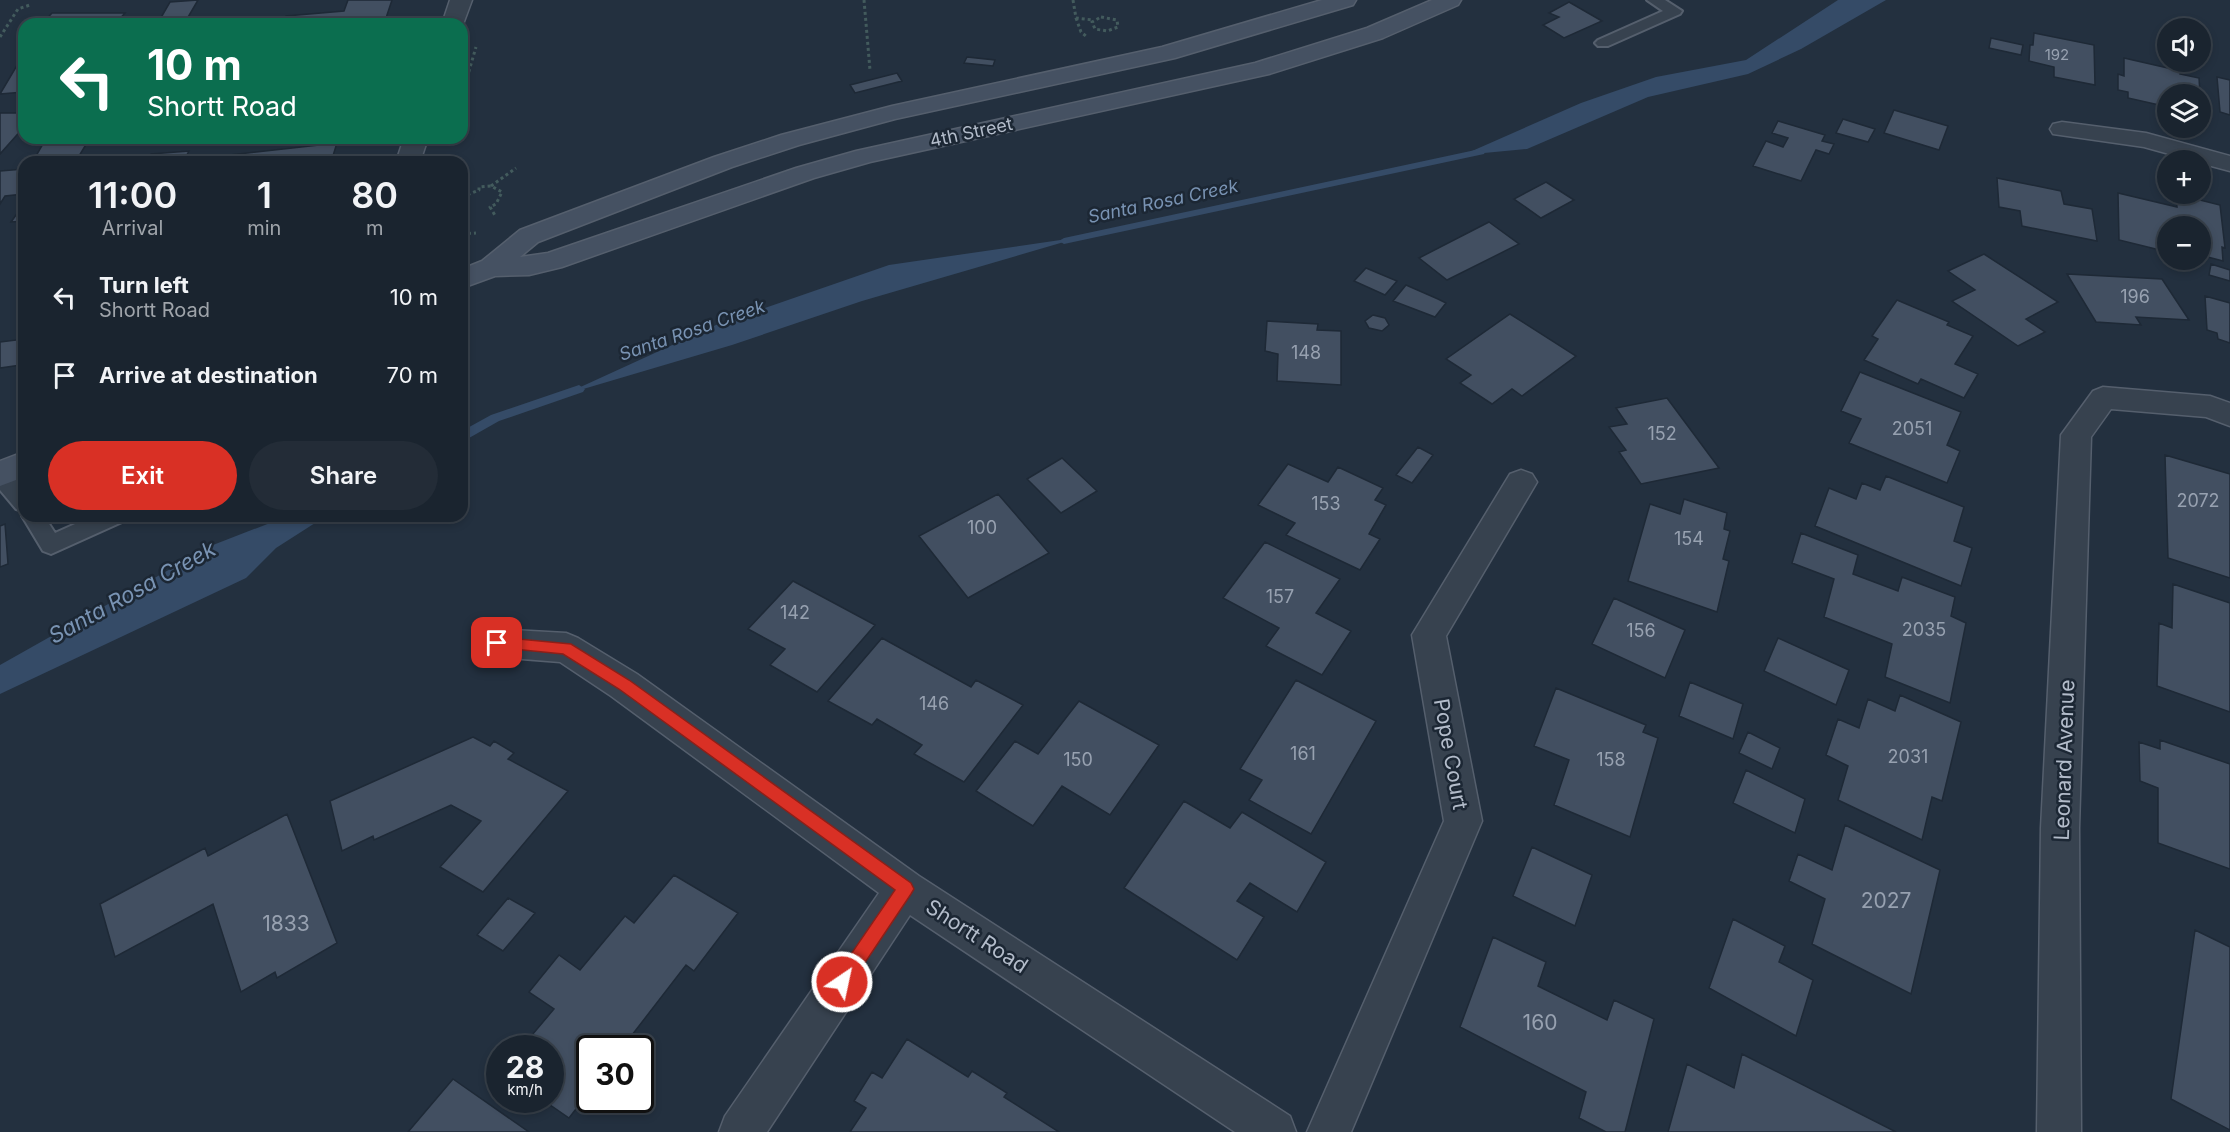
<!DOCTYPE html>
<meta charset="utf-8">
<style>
body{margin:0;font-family:Inter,sans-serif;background:#232c37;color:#f1f3f6;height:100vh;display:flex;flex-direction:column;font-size:22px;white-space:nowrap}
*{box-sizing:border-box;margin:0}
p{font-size:20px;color:#9fa4aa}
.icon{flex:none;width:33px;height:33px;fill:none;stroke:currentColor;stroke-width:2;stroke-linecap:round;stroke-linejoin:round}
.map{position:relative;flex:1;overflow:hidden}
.drawer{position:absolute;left:18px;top:156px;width:450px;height:366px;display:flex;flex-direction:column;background:#1a242f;border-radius:18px;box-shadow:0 3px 9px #0003,0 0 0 2px #38414b}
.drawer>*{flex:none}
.guide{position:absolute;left:18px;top:18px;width:450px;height:126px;border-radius:18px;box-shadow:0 3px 9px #0003,0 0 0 2px #38414b;background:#0b6e4f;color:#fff;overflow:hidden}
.controls{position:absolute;left:2157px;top:18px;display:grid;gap:12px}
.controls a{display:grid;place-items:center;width:54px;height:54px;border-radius:50%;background:#1a242f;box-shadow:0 3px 9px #0003,0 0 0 2px #38414b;font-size:30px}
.speed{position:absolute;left:486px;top:1035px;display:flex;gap:12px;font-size:30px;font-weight:700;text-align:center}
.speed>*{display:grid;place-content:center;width:78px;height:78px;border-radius:50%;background:#1a242f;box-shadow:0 3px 9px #0003,0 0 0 2px #38414b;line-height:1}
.speed small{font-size:15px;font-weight:400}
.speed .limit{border:3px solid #111;border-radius:9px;background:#fff;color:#111}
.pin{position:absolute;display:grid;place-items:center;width:51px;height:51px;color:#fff;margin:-26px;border-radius:12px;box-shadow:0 3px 9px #0006}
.me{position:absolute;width:66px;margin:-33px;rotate:34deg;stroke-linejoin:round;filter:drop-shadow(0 0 4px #0008)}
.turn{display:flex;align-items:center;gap:21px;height:126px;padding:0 30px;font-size:27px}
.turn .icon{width:78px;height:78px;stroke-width:2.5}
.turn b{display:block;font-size:42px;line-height:51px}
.eta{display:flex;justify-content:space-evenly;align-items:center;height:102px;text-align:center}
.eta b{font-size:36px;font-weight:600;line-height:42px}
.cta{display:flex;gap:12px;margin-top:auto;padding:12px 30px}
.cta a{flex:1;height:69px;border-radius:36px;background:#d93025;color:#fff;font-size:24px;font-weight:600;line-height:69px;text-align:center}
.cta a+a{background:#232c37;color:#f1f3f6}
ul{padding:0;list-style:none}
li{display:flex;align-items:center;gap:18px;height:78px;padding:0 30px}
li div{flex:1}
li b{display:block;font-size:22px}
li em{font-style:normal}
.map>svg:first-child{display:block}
.water{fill:#354b67}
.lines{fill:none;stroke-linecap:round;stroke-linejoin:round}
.stream{fill:#354b67;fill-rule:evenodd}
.building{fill:#424f61;stroke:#1e2936;stroke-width:1.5}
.service-casing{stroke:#555f6d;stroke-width:4}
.minor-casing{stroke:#555f6d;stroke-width:3}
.secondary-casing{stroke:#555f6d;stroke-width:3}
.path{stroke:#435b5d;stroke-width:3;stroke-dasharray:3 3;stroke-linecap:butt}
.service{fill:#37424f;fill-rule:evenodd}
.minor{fill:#37424f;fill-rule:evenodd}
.secondary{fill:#455162;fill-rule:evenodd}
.route{fill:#d93025;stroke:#8d1f18;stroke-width:1.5}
.labels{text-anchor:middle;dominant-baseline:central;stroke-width:5;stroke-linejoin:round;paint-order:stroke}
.far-number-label{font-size:15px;fill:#97a1b0}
.far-street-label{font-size:18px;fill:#b3bcca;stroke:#1c2734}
.far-water-label{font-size:18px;font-style:italic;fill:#7993b3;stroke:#1c2734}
.number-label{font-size:18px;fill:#97a1b0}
.street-label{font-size:21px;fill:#b3bcca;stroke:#1c2734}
.near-number-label{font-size:21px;fill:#97a1b0}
.water-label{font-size:22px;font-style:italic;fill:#7993b3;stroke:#1c2734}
</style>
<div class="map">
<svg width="2230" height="1132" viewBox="0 0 2230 1132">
<rect width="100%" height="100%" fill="#23303f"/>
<path class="water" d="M1838 0H1886L1801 49 1748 74 1648 97 1527 149 1463 155 1581 103 1656 77 1746 60Z
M1081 237 862 301 732 345 563 395 716 325 889 265Z
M288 516H326L276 548 246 578 0 694V665L213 545Z"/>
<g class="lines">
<path class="stream" d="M1480 149 1485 152 1484 154 1064 244 1059 241 1064 238Z
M579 385 585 389 583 392 499 421 462 442V431L491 415Z"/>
</g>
<path class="building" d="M198 0 187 19 159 21 170 2Z
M348 0H392L384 24H283L286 16 344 11Z
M1569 2 1602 21 1564 38 1543 25 1559 17 1549 13Z
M52 13H125L115 24H42Z
M2034 33 2094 45 2095 85 2054 77V67L2029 61 2030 45H2033Z
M1991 38 2023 45 2021 55 1989 48Z
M967 57 995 60 993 66 964 63Z
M2124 58 2181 71 2180 74 2199 78 2200 94H2168V107L2128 98V92L2118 90V74L2124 76Z
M19 62H24V92L0 94Z
M897 73 902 81 855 93 850 85Z
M2217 77 2230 80V115L2220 112Z
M1894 110 1948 126 1939 150 1884 133Z
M0 113H24V127L0 154Z
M1843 119 1875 129 1868 142 1836 133Z
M1778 121 1825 135 1822 141 1834 144 1829 154 1816 150 1801 181 1753 166 1766 141 1783 147 1788 138 1772 133Z
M90 138 79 156 33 161 44 142Z
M337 143 331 162H227L230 155Z
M189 151 183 162H146L151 154Z
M24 169V194L5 196 0 204V171Z
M1997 178 2061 191 2064 204 2092 209 2097 241 2022 226 2020 211 1999 207Z
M1546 182 1574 200 1541 218 1514 199Z
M2118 193 2177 207 2176 194 2220 205 2225 248 2222 247 2223 261 2200 255V226H2168V252L2119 240Z
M24 204V221L11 222Z
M1489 222 1519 244 1447 280 1419 258Z
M1984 254 2058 302 2026 319 2045 332 2018 346 1952 301 1975 290 1948 271Z
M2211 264 2230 270V281L2209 275Z
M1366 268 1397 281 1385 295 1354 281Z
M2067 274 2162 279 2189 320 2136 317 2141 325 2096 322Z
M1406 285 1438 299 1446 303 1435 317 1393 301Z
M2205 296 2230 303V343L2218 339 2217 333 2207 330Z
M1897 300 1949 322 1947 325 1973 336 1955 364 1978 374 1964 398 1921 379 1918 384 1864 360 1878 339 1872 336Z
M1510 314 1576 356 1522 396 1512 389 1492 404 1460 383 1471 375 1446 359Z
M1373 315 1385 318 1389 325 1382 331 1369 328 1365 321Z
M1267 321 1318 324 1317 330 1341 331V385L1277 381 1278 354 1265 351Z
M24 339V360L21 365 0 368V342Z
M1860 372 1961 412 1947 445 1960 451 1947 483 1849 443 1861 419 1841 411Z
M1667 398 1719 468 1641 484 1619 452 1626 450 1609 427 1627 424 1616 408Z
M1418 447 1433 455 1412 483 1396 475Z
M2165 455 2230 474V578L2168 558Z
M1062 458 1097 491 1061 513 1027 479Z
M1288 464 1328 482 1338 467 1383 488 1375 500 1386 505 1369 534 1380 539 1360 570 1286 535 1295 523 1258 505Z
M1886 476 1964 507 1954 541 1972 548 1961 586 1815 526 1829 488 1856 499 1862 483 1880 490Z
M998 494 1049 553 968 598 919 536Z
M1684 499 1727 513 1724 529 1730 531 1723 559 1729 561 1717 612 1628 581 1650 504 1680 514Z
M5 524 8 564 0 567V526Z
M1801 533 1858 555 1853 574 1898 591 1902 577 1955 597 1951 616 1966 623 1950 703 1885 677 1892 644 1824 617 1834 579 1792 563Z
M1265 542 1340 579 1316 613 1351 631 1322 675 1266 646 1279 628 1223 598Z
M793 581 875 625 817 692 770 665 785 649 748 629Z
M2173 584 2230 603V712L2157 686 2159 623 2172 628Z
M1614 598 1685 630 1665 678 1592 644Z
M882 638 971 687 976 680 1023 705 964 782 914 754 922 745 877 719 872 725 828 701Z
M1778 638 1849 670 1836 705 1764 671Z
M1296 680 1376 721 1311 834 1249 800 1262 780 1240 769Z
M1690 682 1743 704 1733 739 1679 716Z
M1556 688 1646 725 1643 732 1658 738 1630 837 1554 805 1569 760 1534 746Z
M1900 695 1961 722 1942 801 1932 797 1922 840 1838 800 1848 766 1826 755 1838 719 1859 728 1868 699 1895 711Z
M1079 701 1159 745 1110 815 1062 786 1033 826 976 791 1015 741 1038 754Z
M1748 732 1780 748 1772 769 1739 753Z
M473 737 490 746 494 741 514 753 508 759 568 791 483 892 440 867 481 821 451 805 374 840 373 836 342 851 330 801Z
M2160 740 2230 764V869L2158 843V788L2140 781 2139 742 2160 749Z
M1746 770 1805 799 1795 833 1733 803Z
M1184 801 1230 828 1242 812 1326 862 1297 912 1250 883 1237 901 1264 917 1237 960 1124 888Z
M287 814 337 943 277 978 275 972 241 992 213 904 115 957 100 904 205 848 208 856Z
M1845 825 1940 870 1911 994 1812 944 1825 899 1789 881 1798 854 1832 870Z
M1532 847 1592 875 1575 926 1513 896Z
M674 875 738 913 694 971 686 965 622 1048H590V1091L569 1118 543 1100H550V1048H521L554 1009 529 992 559 955 580 970 625 916 634 923Z
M508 898 535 913 503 951 477 935Z
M1733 919 1785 946 1779 962 1813 980 1796 1036 1709 988Z
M2195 930 2230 947V1130L2171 1099Z
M1493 937 1546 962 1538 986 1607 1020 1614 1000 1654 1019 1625 1132H1606L1579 1118 1586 1092 1460 1027Z
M907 1039 968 1077 972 1071 1007 1093 1004 1097 1059 1132H850L866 1108 854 1101 872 1072 882 1078Z
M1742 1054 1896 1132H1668L1687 1064 1734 1088Z
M453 1079 529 1132H408Z"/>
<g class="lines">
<g class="service-casing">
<path id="service" d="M1647 0H1665L1682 11 1680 14 1608 46H1598L1595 43 1598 40 1663 11Z
M0 467 8 469 24 488V511L16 509 0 490Z
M24 512V516H44L55 533 93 516H125L122 522 51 554 43 551 22 516Z"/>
</g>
<g class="minor-casing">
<path id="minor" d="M450 0H472L462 27V24H442Z
M2062 122 2146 133 2230 156V171L2200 163V160H2191L2144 147 2053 134 2050 129 2053 124Z
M404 138H428L420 162H396Z
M2103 387 2210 396 2230 403V426L2206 417 2111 409 2091 437 2079 828 2081 1132H2037L2041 828 2061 435 2093 391Z
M1521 470 1532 474 1537 482 1446 636 1482 821 1351 1132H1307L1444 821 1412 635 1510 474Z
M497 629 566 633 578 638 637 674 919 876 1290 1116 1296 1132H1235L910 915 767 1132H719L725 1116 879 893 611 696 560 662 497 657 485 653 480 643 485 633Z"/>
</g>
<g class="secondary-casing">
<path id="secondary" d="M1322 0H1356L1353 5 1175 58 895 119 799 145 732 167 538 242 520 257 548 253 796 168 856 151 1255 63 1367 28 1432 0H1461L1458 5 1383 38 1269 74 870 162 814 178 562 267 529 275 495 276 462 288V269L482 261 520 230 714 157 781 135 892 106 1162 47Z
M24 452V477L0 486V461Z"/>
</g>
<path class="path" d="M864 0 870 70
M1073 0 1076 18 1093 20
M1101 17 1117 20 1118 27 1107 31 1095 29 1092 22Z
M1076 18 1081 32 1087 37
M0 37 18 9 30 5
M462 95 476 47
M491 186 516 168
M462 197 479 190V187L491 186 502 192 496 204 490 207 496 217
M462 234 476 233"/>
<use href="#service" class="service"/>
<use href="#minor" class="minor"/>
<use href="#secondary" class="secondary"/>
</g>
<path class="route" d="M497 637 571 644 629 680 911 883 914 889 911 894 848 988 842 991 836 988 834 982 836 976 895 890 619 689 563 654 492 647 490 643 492 638Z"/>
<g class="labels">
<g class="far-number-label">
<text x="2057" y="54">192</text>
</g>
<g class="far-street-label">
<text transform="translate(971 132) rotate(-12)">4th Street</text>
</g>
<g class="far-water-label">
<text transform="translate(1163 201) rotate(-12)">Santa Rosa Creek</text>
<text transform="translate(692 330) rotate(-19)">Santa Rosa Creek</text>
</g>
<g class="number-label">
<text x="2135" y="296">196</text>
<text x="1306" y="352">148</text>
<text x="1912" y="428">2051</text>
<text x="1662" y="433">152</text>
<text x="2198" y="500">2072</text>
<text x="1326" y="503">153</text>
<text x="982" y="527">100</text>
<text x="1689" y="538">154</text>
<text x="1280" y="596">157</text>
<text x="795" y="612">142</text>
<text x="1924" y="629">2035</text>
<text x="1641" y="630">156</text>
<text x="934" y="703">146</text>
<text x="1303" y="753">161</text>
<text x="1908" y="756">2031</text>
<text x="1078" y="759">150</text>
<text x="1611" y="759">158</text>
</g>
<g class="street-label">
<text transform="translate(1451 754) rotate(80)">Pope Court</text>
<text transform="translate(2064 760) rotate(-88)">Leonard Avenue</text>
<text transform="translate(977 936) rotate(33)">Shortt Road</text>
</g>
<g class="near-number-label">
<text x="1886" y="900">2027</text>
<text x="286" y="923">1833</text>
<text x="1540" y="1022">160</text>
</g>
<g class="water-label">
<text transform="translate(132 592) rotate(-29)">Santa Rosa Creek</text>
</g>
</g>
</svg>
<div class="controls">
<a><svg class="icon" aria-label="sound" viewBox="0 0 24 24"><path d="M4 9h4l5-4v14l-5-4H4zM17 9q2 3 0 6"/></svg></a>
<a><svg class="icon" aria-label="layers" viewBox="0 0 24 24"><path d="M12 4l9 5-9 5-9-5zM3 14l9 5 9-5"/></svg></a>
<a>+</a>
<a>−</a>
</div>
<div class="speed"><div>28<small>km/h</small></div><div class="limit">30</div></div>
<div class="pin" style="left:497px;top:643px;background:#d93025"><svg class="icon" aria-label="arrive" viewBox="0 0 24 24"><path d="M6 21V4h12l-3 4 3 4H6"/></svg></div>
<svg class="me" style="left:842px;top:982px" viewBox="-20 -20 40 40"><circle r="17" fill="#d93025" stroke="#fff" stroke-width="3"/><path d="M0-11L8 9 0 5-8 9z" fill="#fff"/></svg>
<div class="guide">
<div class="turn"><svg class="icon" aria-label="left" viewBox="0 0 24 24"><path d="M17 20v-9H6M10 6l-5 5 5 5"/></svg><div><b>10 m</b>Shortt Road</div></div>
</div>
<section class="drawer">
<div class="eta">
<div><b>11:00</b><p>Arrival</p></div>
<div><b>1</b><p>min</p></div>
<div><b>80</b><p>m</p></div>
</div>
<ul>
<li><svg class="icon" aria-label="left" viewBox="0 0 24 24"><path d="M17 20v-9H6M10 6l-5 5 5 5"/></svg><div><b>Turn left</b><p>Shortt Road</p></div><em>10 m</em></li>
<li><svg class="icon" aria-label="arrive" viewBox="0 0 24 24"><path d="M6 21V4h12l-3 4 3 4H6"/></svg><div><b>Arrive at destination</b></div><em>70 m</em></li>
</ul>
<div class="cta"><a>Exit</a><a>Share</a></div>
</section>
</div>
